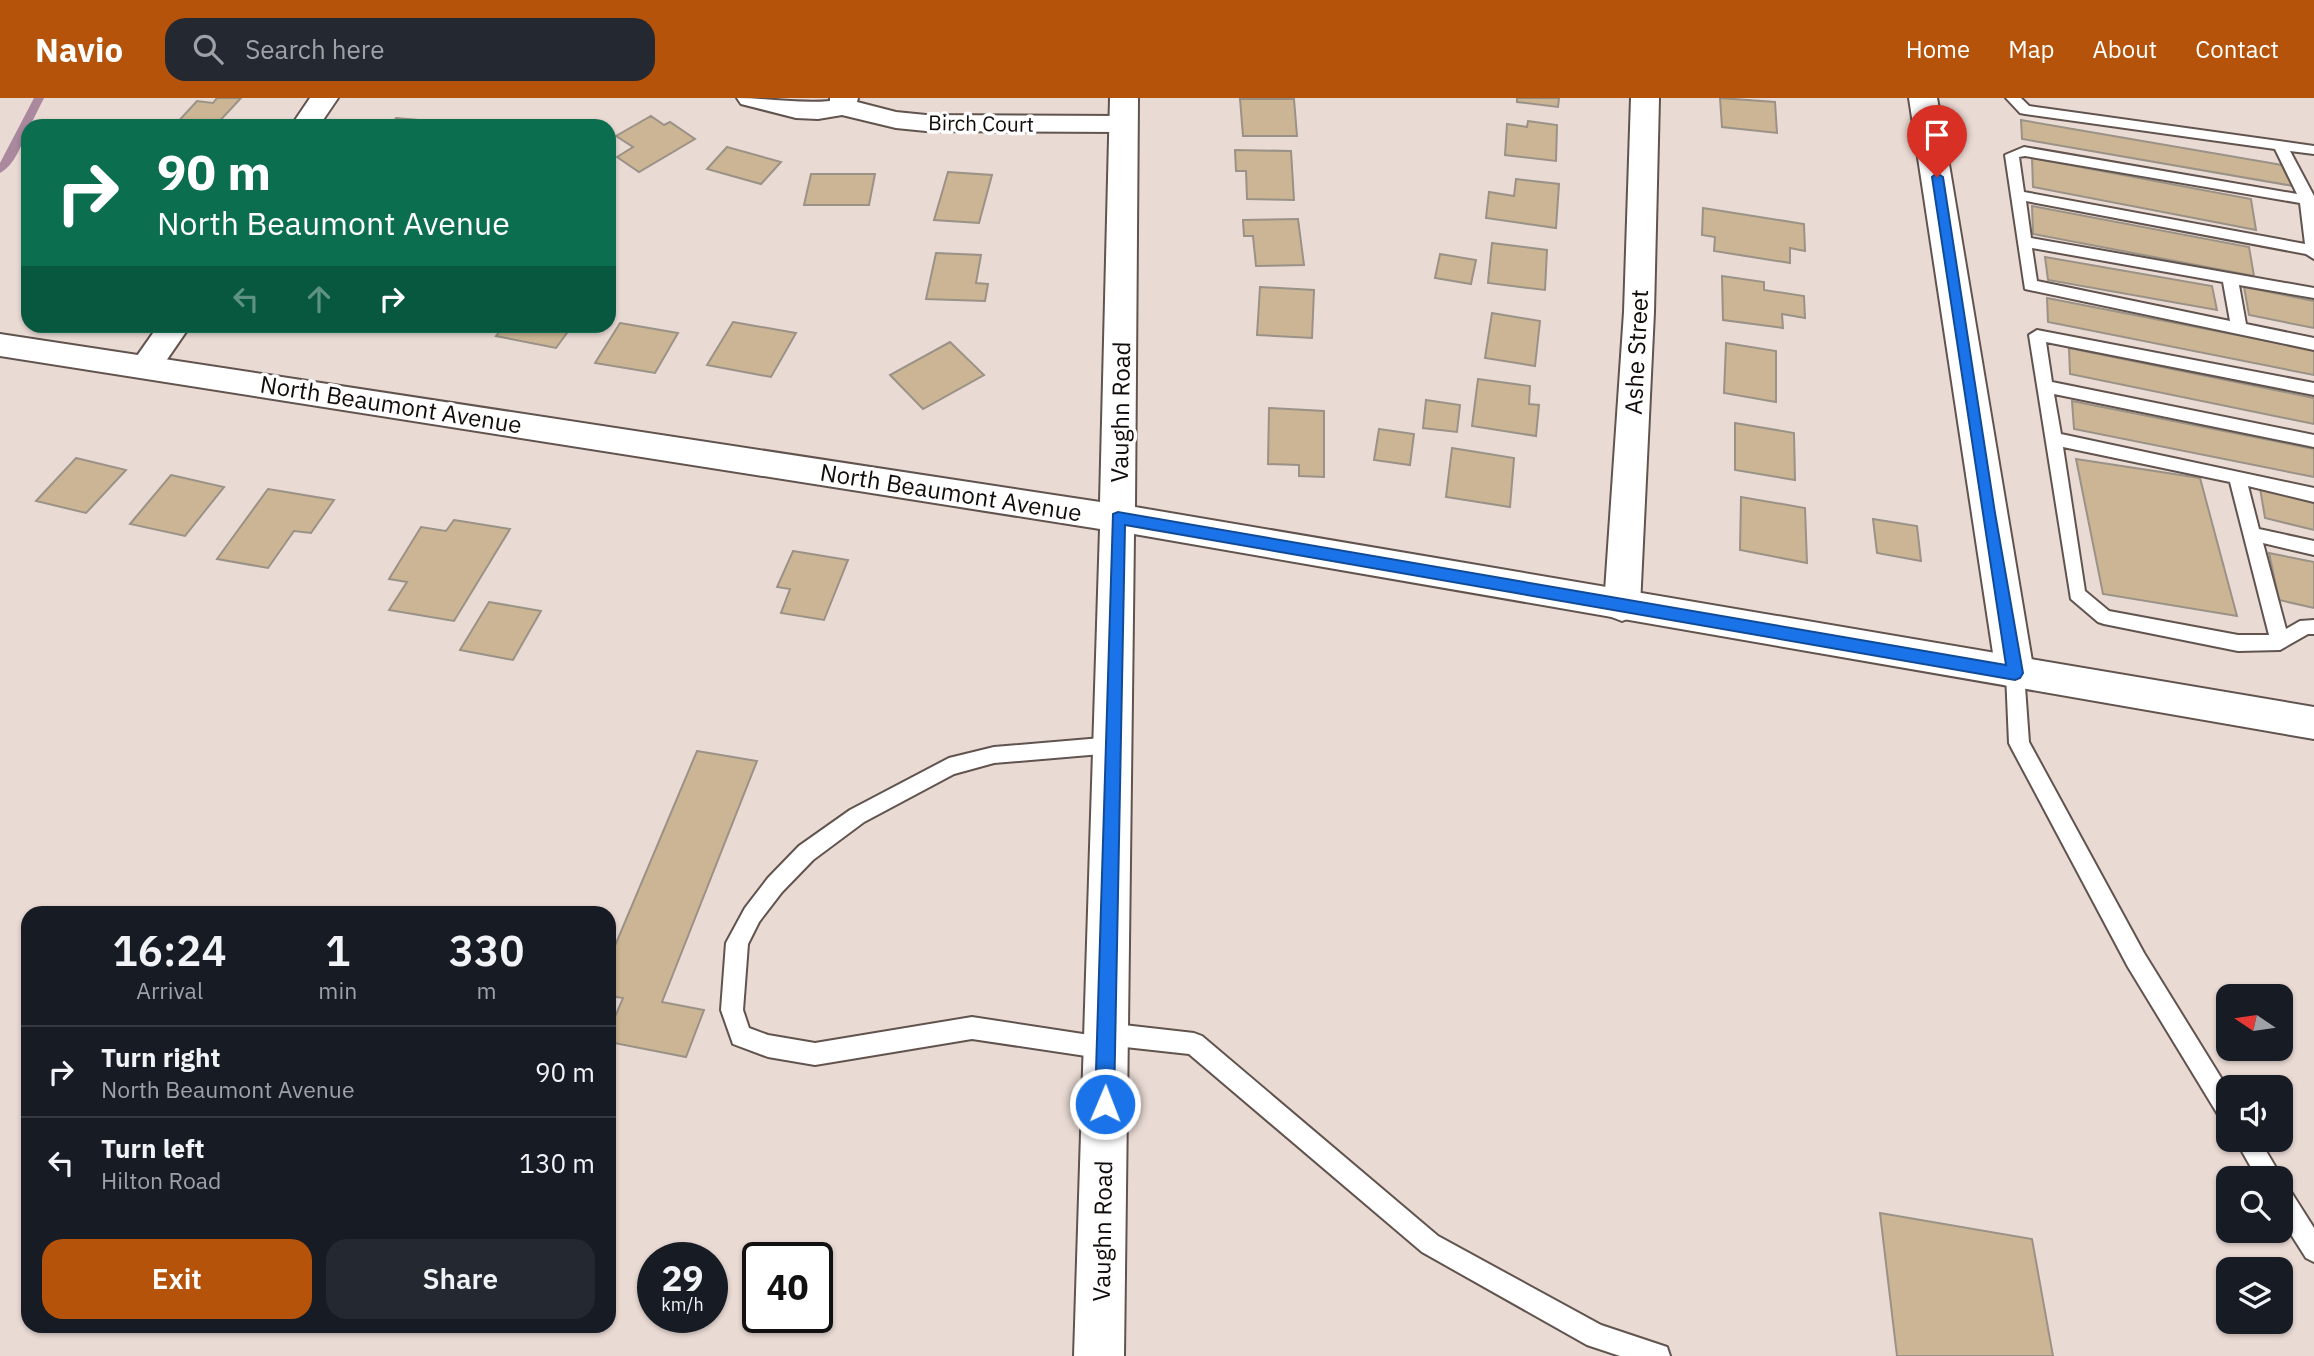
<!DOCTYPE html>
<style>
body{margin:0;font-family:"IBM Plex Sans",sans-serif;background:#242831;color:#f1f3f6;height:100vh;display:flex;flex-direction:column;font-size:26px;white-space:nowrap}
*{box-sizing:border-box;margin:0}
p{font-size:23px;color:#9ea1a6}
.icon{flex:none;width:38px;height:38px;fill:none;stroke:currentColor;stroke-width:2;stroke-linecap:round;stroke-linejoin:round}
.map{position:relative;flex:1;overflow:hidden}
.details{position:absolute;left:21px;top:808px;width:595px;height:427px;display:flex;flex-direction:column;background:#171b24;border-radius:21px;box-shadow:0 2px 5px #0004}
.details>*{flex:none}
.banner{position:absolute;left:21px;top:21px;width:595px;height:214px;border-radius:21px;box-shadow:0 2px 5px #0004;background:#0b6e4f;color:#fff;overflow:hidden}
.needle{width:46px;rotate:283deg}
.fabs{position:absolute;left:2216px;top:886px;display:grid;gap:14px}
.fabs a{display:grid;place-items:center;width:77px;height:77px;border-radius:14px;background:#171b24;box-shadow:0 2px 5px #0004;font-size:35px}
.speed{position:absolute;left:637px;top:1144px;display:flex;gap:14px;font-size:35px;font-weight:700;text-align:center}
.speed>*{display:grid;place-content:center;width:91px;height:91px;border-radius:50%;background:#171b24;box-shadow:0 2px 5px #0004;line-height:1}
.speed small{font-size:18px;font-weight:400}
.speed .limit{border:4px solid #111;border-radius:10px;background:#fff;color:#111}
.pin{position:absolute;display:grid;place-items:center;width:60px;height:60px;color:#fff;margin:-72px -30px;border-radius:50% 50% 50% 0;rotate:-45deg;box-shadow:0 0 7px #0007}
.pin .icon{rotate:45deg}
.me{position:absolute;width:77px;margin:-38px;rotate:1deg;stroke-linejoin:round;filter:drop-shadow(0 0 5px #0008)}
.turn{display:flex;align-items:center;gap:24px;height:147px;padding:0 21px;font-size:32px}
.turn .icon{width:91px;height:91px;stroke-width:2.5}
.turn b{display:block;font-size:49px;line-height:60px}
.lanes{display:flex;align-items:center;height:66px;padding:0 21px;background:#0003;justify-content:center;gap:35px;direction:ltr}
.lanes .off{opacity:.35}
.eta{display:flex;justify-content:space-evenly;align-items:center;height:119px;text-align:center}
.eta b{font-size:42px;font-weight:600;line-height:49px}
.button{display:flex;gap:14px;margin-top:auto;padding:14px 21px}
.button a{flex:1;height:80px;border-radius:21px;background:#b45309;color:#fff;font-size:28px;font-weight:600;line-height:80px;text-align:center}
.button a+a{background:#242831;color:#f1f3f6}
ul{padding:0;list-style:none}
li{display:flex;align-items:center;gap:21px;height:91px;padding:0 21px;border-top:2px solid #363941}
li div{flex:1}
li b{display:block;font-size:26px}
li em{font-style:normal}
header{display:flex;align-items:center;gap:42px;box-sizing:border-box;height:98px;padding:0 35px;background:#b45309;color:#fff}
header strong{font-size:33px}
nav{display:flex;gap:38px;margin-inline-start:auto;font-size:24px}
.search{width:490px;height:63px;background:#242831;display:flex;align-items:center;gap:18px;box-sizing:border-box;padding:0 24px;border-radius:21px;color:#9ea1a6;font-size:26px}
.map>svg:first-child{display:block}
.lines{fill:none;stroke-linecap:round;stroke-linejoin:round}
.stream{fill:#aa889e;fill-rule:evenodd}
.building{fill:#cbb594;stroke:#9a9286;stroke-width:2}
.service-casing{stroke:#61534e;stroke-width:4}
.minor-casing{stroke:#61534e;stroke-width:4}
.tertiary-casing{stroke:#61534e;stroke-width:4}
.service{fill:#fff;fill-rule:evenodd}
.minor{fill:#fff;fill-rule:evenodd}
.tertiary{fill:#fff;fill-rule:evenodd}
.route{fill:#1a73e8;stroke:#114b97;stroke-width:2}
.labels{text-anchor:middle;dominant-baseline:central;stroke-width:7;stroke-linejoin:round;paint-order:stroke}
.far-street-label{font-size:21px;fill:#110b09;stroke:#fff}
.street-label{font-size:24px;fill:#110b09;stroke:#fff}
</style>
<header>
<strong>Navio</strong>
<div class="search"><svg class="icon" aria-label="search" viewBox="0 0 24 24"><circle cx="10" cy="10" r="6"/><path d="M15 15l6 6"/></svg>Search here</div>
<nav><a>Home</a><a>Map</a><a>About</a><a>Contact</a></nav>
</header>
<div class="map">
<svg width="2314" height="1258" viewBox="0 0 2314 1258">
<rect width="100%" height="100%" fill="#eadad4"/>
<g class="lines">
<path class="stream" d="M34 0H44L30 28H28V33C21 47 15 67 0 75V65Z"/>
</g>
<path class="building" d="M217 0H241L215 28H174L197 3 213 5Z
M1517 0H1559L1558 9 1517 4Z
M1720 0 1775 4 1777 35 1722 29Z
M1240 1H1294L1297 38H1243Z
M651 18 664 27 670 24 695 41 639 74 617 59 633 49 616 38Z
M396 20 443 24 440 28H391Z
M2021 22 2288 68 2293 88 2022 41Z
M1528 23 1557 27 1556 63 1505 57 1507 26 1527 29Z
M727 49 781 64 761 86 707 71Z
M1235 52 1291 53 1294 102 1247 101 1246 73H1236Z
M2032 60 2251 101 2256 132 2033 89Z
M948 74 992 77 979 125 934 122Z
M811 76H875L869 107H804Z
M1516 81 1559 86 1556 130 1486 120 1489 94 1514 98Z
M2032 108 2249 149 2254 178 2033 136Z
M1703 110 1804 126 1805 153 1790 150V165L1714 153 1715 139 1702 137Z
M1298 121 1304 167 1256 168 1253 138H1244L1243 122Z
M1492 145 1547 152 1545 192 1488 185Z
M936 155 981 157 976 185 988 186 985 203 926 201Z
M1440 156 1476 162 1471 186 1435 180Z
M2045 159 2212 188 2217 212 2048 182Z
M1722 178 1764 184V192L1804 198 1805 220 1782 216 1783 230 1723 222Z
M1260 189 1314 192 1312 240 1257 237Z
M2244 189 2314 203V230L2249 217Z
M2047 200 2314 252V277L2048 224Z
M1492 215 1540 223 1535 268 1485 260Z
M733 224 796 235 771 279 707 267Z
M620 225 678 235 655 275 595 265Z
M504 228H572L556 250 496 238Z
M950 244 984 277 923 311 890 277Z
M1726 245 1776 253V304L1724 295Z
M2069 250 2314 300V326L2070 276Z
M1478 281 1530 288 1529 306 1539 307 1536 338 1472 328Z
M1426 302 1460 307 1457 334 1423 330Z
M2072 303 2314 351V379L2074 331Z
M1269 310 1324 313V379L1299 378V367L1268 366Z
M1735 325 1794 335 1795 382 1735 372Z
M1379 331 1414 336 1410 367 1374 362Z
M1452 350 1514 360 1510 409 1446 399Z
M76 360 126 372 86 415 36 403Z
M2076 361 2200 380 2237 518 2103 496Z
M171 377 224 389 185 438 130 426Z
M2260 390 2314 403V432L2265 420Z
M268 391 334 402 311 435 294 433 268 470 217 461Z
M1741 399 1805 410 1807 465 1740 452Z
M1873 421 1917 428 1921 463 1877 455Z
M454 422 510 431 454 523 389 512 407 484 389 481 421 429 446 433Z
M793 453 848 462 824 522 781 515 790 491 777 489Z
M2269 455 2314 464V510L2279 502Z
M489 504 541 513 513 562 460 552Z
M697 653 757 663 662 904 704 912 686 959 609 944V933L623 900 609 898V862Z
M1880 1115 2032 1141 2053 1258H1897Z"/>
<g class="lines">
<g class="service-casing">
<path id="service" d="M2006 0H2021L2029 8 2314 48V56L2290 53 2314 98V161L2306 156 2026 103 2031 140 2314 190V200L2239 187 2246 226 2314 240V252L2025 191 2005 57 2024 49 2297 96 2275 51 2025 16 2020 15ZM2025 58 2300 105 2305 146 2024 94 2019 59ZM2032 150 2223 184 2230 223 2037 183Z
M2037 232 2314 285V297L2046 244 2052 284 2314 337V349L2054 296 2061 336 2314 390V404L2248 388 2259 431 2314 443V457L2263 445 2286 531 2300 523 2314 522V536H2308L2280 552 2238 553 2104 526 2098 524 2071 501 2029 237ZM2063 349 2230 384 2269 537H2238L2109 513 2085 493Z
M2015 567 2022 569 2024 575 2029 644 2144 855 2228 991V1023L2220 1020 2128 869 2012 651 2009 645 2006 575 2008 569Z
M1113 639 1120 641 1123 647 1120 653 1113 655 994 665 954 676 864 724 813 762 782 794 759 824 748 846 743 912 749 930 768 937 815 945 972 919 1096 938 1098 928 1106 925 1194 935 1202 938 1438 1138 1601 1227 1667 1249 1670 1258H1620L1587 1247 1422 1154 1189 956 1116 948 1114 958 1106 961 972 941 815 967 768 959 733 946 721 912 726 845 745 810 768 780 799 748 850 712 949 660 994 649Z
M2235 1041H2259L2282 1080 2280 1083V1080H2257Z
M2280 1085 2288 1089 2314 1130V1164L2306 1160 2280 1119Z"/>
</g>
<g class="minor-casing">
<path id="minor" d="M310 0H338L319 28H291Z
M737 0C768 0 800 6 830 3V0H858L857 4 896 14 926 17 1122 18 1132 20 1136 26 1132 32 1122 34 926 33 896 30 842 17 818 21 796 20 741 6Z
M1631 0H1659L1654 214 1640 508 1635 518 1622 523 1609 518 1604 508 1624 214Z
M1909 0H1937L1950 72 2034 575 2028 586 2015 591 2002 586 1996 575Z
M158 228H190L157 276 146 279 135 276 130 268Z"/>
</g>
<g class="tertiary-casing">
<path id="tertiary" d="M1110 0H1138L1135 409 2314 609V641L1134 436 1124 1258H1074L1100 431 0 258V236L1100 404Z"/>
</g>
<use href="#service" class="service"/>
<use href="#minor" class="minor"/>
<use href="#tertiary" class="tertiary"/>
</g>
<path class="route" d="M1937 75 1943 79 1995 415 2023 575 2020 580 2015 582 1125 427 1114 1006 1111 1013 1105 1016 1098 1013 1095 1006 1113 416 1118 414 2006 567 1932 79Z"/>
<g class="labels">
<g class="far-street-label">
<text transform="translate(981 25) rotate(1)">Birch Court</text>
</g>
<g class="street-label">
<text transform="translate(1636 254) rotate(-87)">Ashe Street</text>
<text transform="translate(391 306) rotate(9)">North Beaumont Avenue</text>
<text transform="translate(1120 314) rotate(-89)">Vaughn Road</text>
<text transform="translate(951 394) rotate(9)">North Beaumont Avenue</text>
<text transform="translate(1102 1133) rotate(-89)">Vaughn Road</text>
</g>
</g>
</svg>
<div class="fabs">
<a><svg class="needle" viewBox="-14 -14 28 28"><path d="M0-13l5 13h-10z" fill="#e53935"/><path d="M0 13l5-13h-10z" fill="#9ea1a6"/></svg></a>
<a><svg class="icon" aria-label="sound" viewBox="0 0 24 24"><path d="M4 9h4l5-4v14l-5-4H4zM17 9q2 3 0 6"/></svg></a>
<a><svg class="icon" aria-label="search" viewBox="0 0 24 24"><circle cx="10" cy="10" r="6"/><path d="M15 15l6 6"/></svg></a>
<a><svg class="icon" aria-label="layers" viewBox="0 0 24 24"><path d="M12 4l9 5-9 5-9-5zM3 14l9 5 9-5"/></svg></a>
</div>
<div class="speed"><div>29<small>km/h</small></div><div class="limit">40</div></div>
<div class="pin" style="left:1937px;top:79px;background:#d93025"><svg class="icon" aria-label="arrive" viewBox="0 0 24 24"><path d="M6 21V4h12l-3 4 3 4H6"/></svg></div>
<svg class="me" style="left:1105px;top:1006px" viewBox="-20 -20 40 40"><circle r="17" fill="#1a73e8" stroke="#fff" stroke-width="3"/><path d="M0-11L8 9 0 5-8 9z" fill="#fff"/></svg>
<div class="banner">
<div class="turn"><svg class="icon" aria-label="right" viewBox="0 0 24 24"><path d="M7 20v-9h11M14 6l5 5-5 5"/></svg><div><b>90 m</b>North Beaumont Avenue</div></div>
<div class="lanes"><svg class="icon off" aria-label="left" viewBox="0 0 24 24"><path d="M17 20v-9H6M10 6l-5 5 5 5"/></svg><svg class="icon off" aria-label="ahead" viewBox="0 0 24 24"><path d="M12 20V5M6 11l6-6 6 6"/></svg><svg class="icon" aria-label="right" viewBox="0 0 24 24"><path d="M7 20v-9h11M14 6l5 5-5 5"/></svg></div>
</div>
<section class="details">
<div class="eta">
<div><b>16:24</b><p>Arrival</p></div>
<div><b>1</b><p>min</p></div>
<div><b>330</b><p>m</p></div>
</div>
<ul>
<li><svg class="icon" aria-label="right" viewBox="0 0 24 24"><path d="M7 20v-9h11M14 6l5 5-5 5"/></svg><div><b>Turn right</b><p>North Beaumont Avenue</p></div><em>90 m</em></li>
<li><svg class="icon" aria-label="left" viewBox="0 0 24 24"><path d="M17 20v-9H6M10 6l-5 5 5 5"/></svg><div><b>Turn left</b><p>Hilton Road</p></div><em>130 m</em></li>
</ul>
<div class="button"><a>Exit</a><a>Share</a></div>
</section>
</div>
